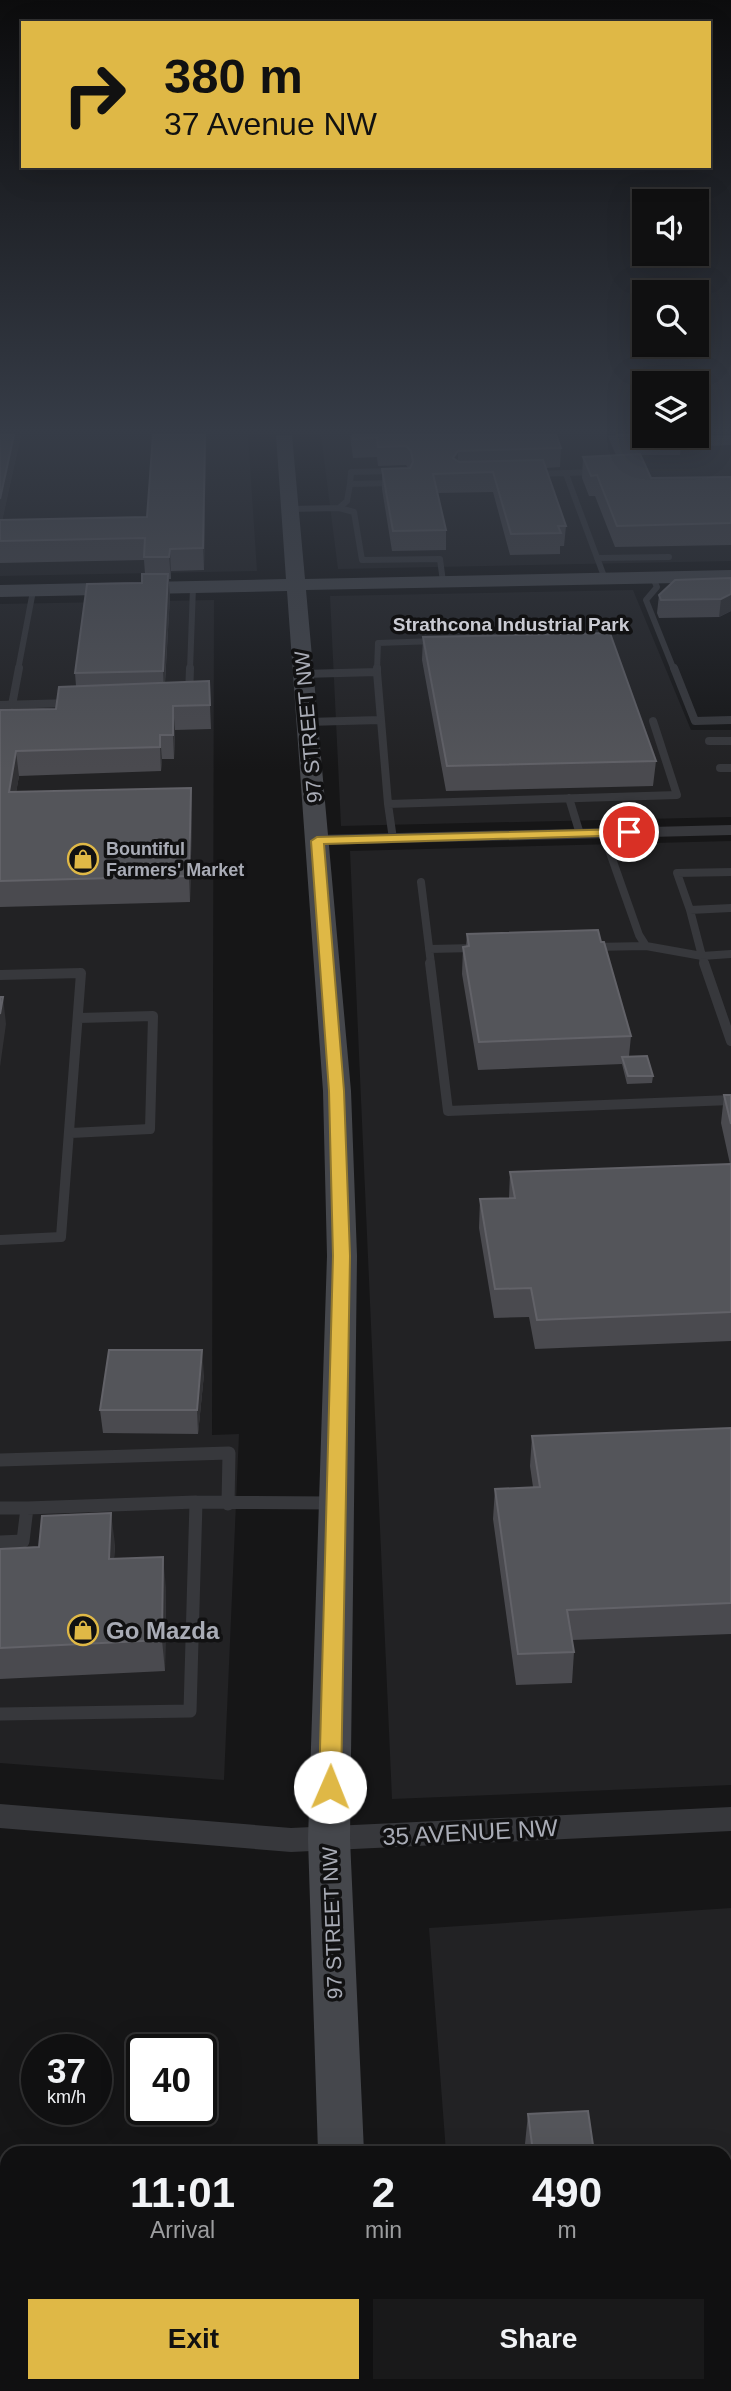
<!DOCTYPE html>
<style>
body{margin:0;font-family:Arial,sans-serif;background:#19191a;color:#f1f3f6;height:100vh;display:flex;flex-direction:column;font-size:26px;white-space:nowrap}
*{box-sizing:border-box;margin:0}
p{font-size:23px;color:#9c9d9f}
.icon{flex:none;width:38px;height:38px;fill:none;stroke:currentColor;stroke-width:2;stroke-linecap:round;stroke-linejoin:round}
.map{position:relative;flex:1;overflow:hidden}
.sheet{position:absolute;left:0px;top:2146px;width:732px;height:247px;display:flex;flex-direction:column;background:#101011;border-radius:21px 21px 0 0;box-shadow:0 7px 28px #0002,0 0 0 2px #303031}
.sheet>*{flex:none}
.top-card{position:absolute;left:21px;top:21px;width:690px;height:147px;border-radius:0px;box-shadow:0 7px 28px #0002,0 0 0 2px #303031;background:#dfb846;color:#111;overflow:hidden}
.fabs{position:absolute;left:632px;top:189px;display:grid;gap:14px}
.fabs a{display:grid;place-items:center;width:77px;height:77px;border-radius:0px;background:#101011;box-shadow:0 7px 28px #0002,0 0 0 2px #303031;font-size:35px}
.speed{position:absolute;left:21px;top:2034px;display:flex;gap:14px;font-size:35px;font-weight:700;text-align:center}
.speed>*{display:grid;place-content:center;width:91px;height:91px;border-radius:50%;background:#101011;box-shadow:0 7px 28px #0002,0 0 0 2px #303031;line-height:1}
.speed small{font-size:18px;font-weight:400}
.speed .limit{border:4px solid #111;border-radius:10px;background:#fff;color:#111}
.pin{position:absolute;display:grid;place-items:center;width:60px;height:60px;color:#fff;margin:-30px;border:4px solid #fff;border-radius:50%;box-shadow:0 2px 7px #0007}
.me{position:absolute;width:77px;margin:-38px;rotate:1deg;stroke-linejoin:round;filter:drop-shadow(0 0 5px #0008)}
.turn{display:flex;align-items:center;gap:24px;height:147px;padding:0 28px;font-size:32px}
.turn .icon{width:91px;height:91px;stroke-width:2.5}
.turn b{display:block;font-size:49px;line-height:60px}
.eta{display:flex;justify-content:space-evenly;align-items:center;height:119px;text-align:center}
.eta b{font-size:42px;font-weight:700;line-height:49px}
.primary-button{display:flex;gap:14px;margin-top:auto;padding:14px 28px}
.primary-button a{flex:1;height:80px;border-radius:0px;background:#dfb846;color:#111;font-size:28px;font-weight:700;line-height:80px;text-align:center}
.primary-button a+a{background:#19191a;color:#f1f3f6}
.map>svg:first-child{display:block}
.built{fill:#222224}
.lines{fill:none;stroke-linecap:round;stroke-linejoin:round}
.lane-far3{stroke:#37383c;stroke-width:6}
.lane-far2{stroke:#37383c;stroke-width:8}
.lane-far1{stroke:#37383c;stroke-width:10}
.lane{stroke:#37383c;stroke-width:13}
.street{fill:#37383c;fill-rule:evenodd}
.secondary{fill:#45474c;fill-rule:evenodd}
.wall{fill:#4a4a4f}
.shaded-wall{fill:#313134}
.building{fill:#54555a;stroke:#626268;stroke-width:2}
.route{fill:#dfb846;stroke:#91782e;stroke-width:2}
.labels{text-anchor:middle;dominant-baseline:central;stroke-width:7;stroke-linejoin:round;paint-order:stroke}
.far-poi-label{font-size:18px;font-weight:bold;fill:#a9acb6;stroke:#111112;text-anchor:start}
.far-neighbourhood-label{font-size:19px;font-weight:bold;fill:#cacbd3;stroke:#111112}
.street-label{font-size:21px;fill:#a9acb6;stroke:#111112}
.near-poi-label{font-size:24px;font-weight:bold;fill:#a9acb6;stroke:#111112;text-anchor:start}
.near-street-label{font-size:24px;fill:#a9acb6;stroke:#111112}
</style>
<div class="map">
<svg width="731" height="2391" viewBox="0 0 731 2391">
<rect width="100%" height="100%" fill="#161617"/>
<path class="built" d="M0 435H248L257 571 0 576Z
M321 435H731V561L338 569Z
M633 590 691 730H731V817L341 826 330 596Z
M214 600 212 1435 239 1434 224 1780 0 1763V604Z
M731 841V1785L392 1799 350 851Z
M731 1908V2391H464V2385H724V2152H446L429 1928Z"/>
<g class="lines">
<path class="lane-far3" d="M535 474 596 472
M566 474 605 579
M350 484 351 472 394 471
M339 508 347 501 350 484 396 483
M290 509 339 508 354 512 362 560 440 559 443 582
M597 558 669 557
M653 578 657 587 646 600 674 670
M18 670 33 591
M190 670 193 587
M377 670 378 643 436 641"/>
<path class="lane-far2" d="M674 668 695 721 731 720
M377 672 388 804 677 795 653 721
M303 674 377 672V668
M189 696 190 668
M0 705 70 703
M12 705 19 668
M307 722 380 720
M709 741H731
M720 768H731
M569 798 580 834
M388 804 393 839
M603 833 639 935 646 946
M731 872 677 873 690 910 731 908
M421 882 431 964
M690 910 702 956 731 954
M592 947 646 946 702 956 705 964
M429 949 475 948"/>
<path class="lane-far1" d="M430 963 448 1111 731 1100
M704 963 731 1041
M0 975 81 973 61 1237 0 1240
M71 1133 150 1129 153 1016 79 1018"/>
<path class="lane" d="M0 1460 229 1453 228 1504
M0 1508H27
M0 1542 23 1541 27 1508 196 1502 332 1503
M0 1714 190 1711 196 1502"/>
<path class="street" d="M731 825V835L317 845 309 840 317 835Z
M0 1804 291 1828 731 1807V1831L291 1852 0 1828Z"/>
<path class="secondary" d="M276 435H292L305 579 731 570V582L306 590 351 1091 357 1256 350 1839 364 2152H318L308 1839 327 1256 323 1091 287 591 0 597V585L286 579Z
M326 2385H377L378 2391H326Z"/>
</g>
<path class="wall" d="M0 435H21L2 520 147 517 206 435 204 570 171 571V579H169L170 596 165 683 209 681 211 729 175 730 174 759H162L161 771 19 776 16 792 191 788 192 812 190 902 0 907V710L56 709 76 686 75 673 142 583 145 574 144 560 0 563Z
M350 435H556L561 448 560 467 546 468 566 526 564 546H560V554L510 555 493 492 438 493 446 530V550L392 551 382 489V469L408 468 406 465 378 466 377 457 353 458Z
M607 435H731V445L681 447 680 455H641L651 478 731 477V545L615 547 595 496H589L582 478 583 457 616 455Z
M731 578V611L719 617 659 618 657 613 659 595Z
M423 637 656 761 653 786 446 791 422 660Z
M467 934 631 1036 629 1056 653 1076 652 1083 627 1084 622 1064 478 1070 462 974 463 947 466 946Z
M724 1095H731V1341L535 1349 529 1317 494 1318 479 1228 480 1199 509 1198 510 1172 730 1164 721 1123Z
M204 1374 198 1434 103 1433 100 1410Z
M731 1428V1634L572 1640 574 1652 572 1683 516 1685 493 1519 495 1489 533 1487 530 1466 532 1436Z
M115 1544 114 1559 166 1588 165 1671 0 1679V1549Z
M528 2114 594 2152H526L525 2144Z
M564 2385H724L731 2391H565Z"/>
<path class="shaded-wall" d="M14 435H21L0 531V499Z
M205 435H206L204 570 203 548Z
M458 451V470L453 458Z
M170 549 171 571V579L169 557Z
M168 574 170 596 164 695 163 671Z
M731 594V611L719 617 721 599Z
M173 706 175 730 174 759 173 735Z
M160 735 162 759 161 771 160 747Z
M16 751 19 776 12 817 9 792Z
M191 788 192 812 190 902 189 876Z
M3 997 6 1024 0 1067V1014Z
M202 1350 204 1374 198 1434 197 1410Z
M111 1513 115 1544 112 1590 109 1559Z
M163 1557 166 1588 165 1671 162 1640Z"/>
<path class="building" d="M0 435H14L0 499Z
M153 435H205L203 548 170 549 169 557H144L145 538 0 541V520L147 517Z
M353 435H556L561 448 458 451 453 458 459 462 543 460 566 526H558L561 533 511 534 493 472 433 474 446 530 393 531 382 469 410 468 413 462 411 451 406 446 378 447 377 438 353 439Z
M617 435H644L645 436H617Z
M640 454 651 478 731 477V523L617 526 597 475 591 476 583 457Z
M142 574H168L163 671 75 673 87 584 142 583Z
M731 578V594L721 599 661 600 659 595 675 580Z
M610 633 656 761 447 766 423 637Z
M209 681 210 705 173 706V735H160V747L16 751 9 792 191 788 189 876 0 881V710L56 709 59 687Z
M598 930 601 942H604L631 1036 479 1042 463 947 469 946 467 934Z
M0 997H3L0 1014Z
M647 1056 653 1076H628L622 1057Z
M724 1095H731V1124Z
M731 1164V1312L537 1320 531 1288 495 1289 480 1199 515 1198 510 1172Z
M109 1350H202L197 1410H100Z
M731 1428V1603L567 1610 574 1652 518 1654 495 1489 540 1487 532 1436Z
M111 1513 109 1559 163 1557 162 1640 0 1648V1549L39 1547 42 1516Z
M588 2111 594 2152H533L528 2114Z
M731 2211V2391H572V2385H724V2212Z"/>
<linearGradient id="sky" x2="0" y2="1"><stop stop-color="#0c0c0d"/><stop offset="0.56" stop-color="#363c47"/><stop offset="1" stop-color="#363c47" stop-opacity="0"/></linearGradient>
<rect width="731" height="770" fill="url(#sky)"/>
<path class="route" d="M629 829 635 832 633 835 324 844 344 1091 350 1256 341 1787 337 1793 330 1796 322 1793 319 1787 333 1256 329 1091 311 841 317 837Z"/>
<defs>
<g id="shop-ring" transform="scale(1.575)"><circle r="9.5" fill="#111112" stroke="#dfb846" stroke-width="1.5"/><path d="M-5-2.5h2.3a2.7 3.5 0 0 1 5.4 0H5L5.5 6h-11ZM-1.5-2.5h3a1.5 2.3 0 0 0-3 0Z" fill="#dfb846"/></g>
</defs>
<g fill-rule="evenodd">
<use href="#shop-ring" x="83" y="859"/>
<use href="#shop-ring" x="83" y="1630"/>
</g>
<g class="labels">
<g class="far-poi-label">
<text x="106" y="849">Bountiful<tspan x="106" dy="21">Farmers' Market</tspan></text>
</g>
<g class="far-neighbourhood-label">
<text x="511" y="624">Strathcona Industrial Park</text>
</g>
<g class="street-label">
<text transform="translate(308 727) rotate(-95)">97 STREET NW</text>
<text transform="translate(332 1923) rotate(-92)">97 STREET NW</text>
</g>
<g class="near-poi-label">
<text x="106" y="1630">Go Mazda</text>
</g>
<g class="near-street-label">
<text transform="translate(470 1832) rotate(-3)">35 AVENUE NW</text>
</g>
</g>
</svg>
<div class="fabs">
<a><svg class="icon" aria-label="sound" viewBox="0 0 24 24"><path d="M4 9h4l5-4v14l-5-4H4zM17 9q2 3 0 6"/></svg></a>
<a><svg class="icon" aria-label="search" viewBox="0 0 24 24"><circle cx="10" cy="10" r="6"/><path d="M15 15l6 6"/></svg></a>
<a><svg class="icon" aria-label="layers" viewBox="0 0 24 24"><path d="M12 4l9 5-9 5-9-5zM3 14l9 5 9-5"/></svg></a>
</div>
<div class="speed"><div>37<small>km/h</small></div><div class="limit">40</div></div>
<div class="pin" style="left:629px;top:832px;background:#d93025"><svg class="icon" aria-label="arrive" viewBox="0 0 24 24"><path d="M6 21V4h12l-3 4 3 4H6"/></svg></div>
<svg class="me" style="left:330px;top:1787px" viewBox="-20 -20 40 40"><circle r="19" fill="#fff"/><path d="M0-13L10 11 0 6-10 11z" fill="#dfb846"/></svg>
<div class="top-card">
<div class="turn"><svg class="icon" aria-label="right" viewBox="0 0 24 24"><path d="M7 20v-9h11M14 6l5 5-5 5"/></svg><div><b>380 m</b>37 Avenue NW</div></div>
</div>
<section class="sheet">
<div class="eta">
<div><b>11:01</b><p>Arrival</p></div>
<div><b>2</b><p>min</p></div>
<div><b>490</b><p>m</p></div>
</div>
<div class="primary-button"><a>Exit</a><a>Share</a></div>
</section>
</div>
